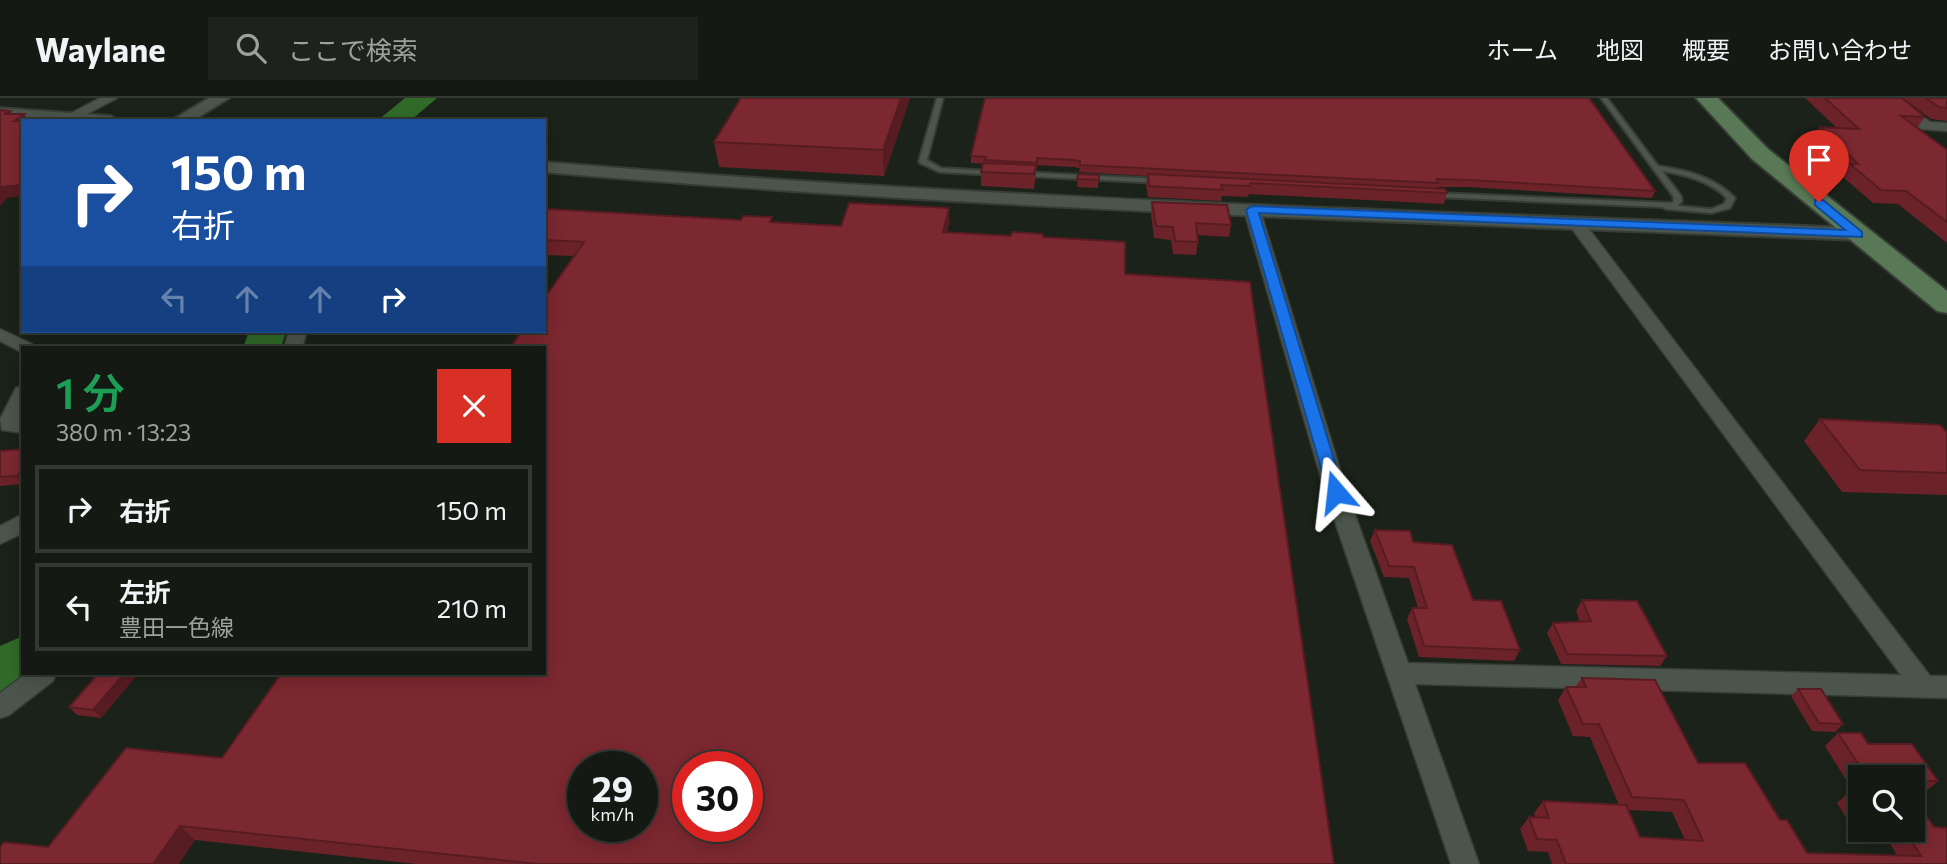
<!DOCTYPE html>
<html lang="ja">
<meta charset="utf-8">
<style>
body{margin:0;font-family:Commissioner,"Noto Sans JP",sans-serif;background:#1d231c;color:#f1f3f6;height:100vh;display:flex;flex-direction:column;font-size:26px;white-space:nowrap}
*{box-sizing:border-box;margin:0}
p{font-size:23px;color:#9da1a0}
.icon{flex:none;width:38px;height:38px;fill:none;stroke:currentColor;stroke-width:2;stroke-linecap:round;stroke-linejoin:round}
.map{position:relative;flex:1;overflow:hidden}
.sheet{position:absolute;left:21px;top:248px;width:525px;height:329px;display:flex;flex-direction:column;background:#141a13;border-radius:0px;box-shadow:0 4px 18px #0003,0 0 0 2px #333833}
.sheet>*{flex:none}
.banner{position:absolute;left:21px;top:21px;width:525px;height:214px;border-radius:0px;box-shadow:0 4px 18px #0003,0 0 0 2px #333833;background:#1a4fa0;color:#fff;overflow:hidden}
.fabs{position:absolute;left:1848px;top:667px;display:grid;gap:14px}
.fabs a{display:grid;place-items:center;width:77px;height:77px;border-radius:0px;background:#141a13;box-shadow:0 4px 18px #0003,0 0 0 2px #333833;font-size:35px}
.speed{position:absolute;left:567px;top:653px;display:flex;gap:14px;font-size:35px;font-weight:700;text-align:center}
.speed>*{display:grid;place-content:center;width:91px;height:91px;border-radius:50%;background:#141a13;box-shadow:0 4px 18px #0003,0 0 0 2px #333833;line-height:1}
.speed small{font-size:18px;font-weight:400}
.speed .limit{border:10px solid #d22;background:#fff;color:#111}
.pin{position:absolute;display:grid;place-items:center;width:60px;height:60px;color:#fff;margin:-72px -30px;border-radius:50% 50% 50% 0;rotate:-45deg;box-shadow:0 0 7px #0007}
.pin .icon{rotate:45deg}
.me{position:absolute;width:77px;margin:-38px;rotate:343deg;stroke-linejoin:round;filter:drop-shadow(0 0 5px #0008)}
.turn{display:flex;align-items:center;gap:24px;height:147px;padding:0 35px;font-size:32px}
.turn .icon{width:91px;height:91px;stroke-width:2.5}
.turn b{display:block;font-size:49px;line-height:60px}
.lanes{display:flex;align-items:center;height:66px;padding:0 35px;background:#0003;justify-content:center;gap:35px;direction:ltr}
.lanes .off{opacity:.35}
.round{display:grid;place-items:center;flex:none;width:74px;height:74px;border-radius:0px;background:#1d231c}
.head{display:flex;align-items:center;justify-content:space-between;height:119px;padding:0 35px}
h1{font-size:42px;font-weight:600;line-height:52px;color:#1e9e55}
ul{padding:0;list-style:none}
li{display:flex;align-items:center;gap:21px;height:88px;margin:0 14px 10px;padding:0 21px;border:4px solid #333833;border-radius:0px}
li div{flex:1}
li b{display:block;font-size:26px}
li em{font-style:normal}
header{display:flex;align-items:center;gap:42px;box-sizing:border-box;height:98px;padding:0 35px;background:#141a13;border-bottom:2px solid #333833}
header strong{font-size:33px}
nav{display:flex;gap:38px;margin-inline-start:auto;font-size:24px}
.search{width:490px;height:63px;background:#1d231c;display:flex;align-items:center;gap:18px;box-sizing:border-box;padding:0 24px;border-radius:0px;color:#9da1a0;font-size:26px}
.map>svg:first-child{display:block}
.lines{fill:none;stroke-linecap:round;stroke-linejoin:round}
.river{fill:#316b29;fill-rule:evenodd}
.service-casing{stroke:#373d36;stroke-width:4}
.minor-casing{stroke:#373d36;stroke-width:3}
.tertiary-casing{stroke:#373d36;stroke-width:4}
.primary-casing{stroke:#373d36;stroke-width:4}
.service{fill:#4c554b;fill-rule:evenodd}
.minor{fill:#4c554b;fill-rule:evenodd}
.tertiary{fill:#4c554b;fill-rule:evenodd}
.primary{fill:#597855;fill-rule:evenodd}
.wall{fill:#6b2229;fill-rule:evenodd}
.shaded-wall{fill:#571c22}
.building{fill:#7c2830;stroke:#571c22;stroke-width:2;fill-rule:evenodd}
.route{fill:#1a73e8;stroke:#114b97;stroke-width:2}
</style>
<header>
<strong>Waylane</strong>
<div class="search"><svg class="icon" aria-label="search" viewBox="0 0 24 24"><circle cx="10" cy="10" r="6"/><path d="M15 15l6 6"/></svg>ここで検索</div>
<nav><a>ホーム</a><a>地図</a><a>概要</a><a>お問い合わせ</a></nav>
</header>
<div class="map">
<svg width="1947" height="766" viewBox="0 0 1947 766">
<rect width="100%" height="100%" fill="#1a2219"/>
<g class="lines">
<path class="river" d="M405 0H437L410 23H377Z
M249 233H286L281 250H243Z
M23 538V576H39L18 591 0 597V548Z"/>
<g class="service-casing">
<path id="service" d="M937 0H943L927 62 941 70 993 73H996V77L939 74 920 65 919 63Z
M1601 0H1607L1658 68C1686 72 1715 79 1735 100L1730 110 1711 115 1666 111 1662 109 1435 99 1431 97 1435 95 1672 105 1674 103 1673 98ZM1662 73C1686 77 1709 83 1727 100L1724 106 1711 111 1678 108 1682 103 1681 98Z
M1020 74 1161 81 1165 83 1161 85 1023 78H1020Z"/>
</g>
<g class="minor-casing">
<path id="minor" d="M100 0H117L76 22H66L64 19Z
M1884 0H1899L1930 24 1947 25V33L1921 31Z
M1252 107 1260 112 1347 394 1408 565 1901 577 1570 128 1568 125 1576 120 1582 122 1930 578H1947V600L1415 586 1479 766H1451L1325 394 1244 112Z
M0 231 32 246 35 250H23V255L0 243Z
M289 233H307L302 250H284Z
M23 288V315L20 321H23V335L2 332 0 321 16 290Z
M23 416V435L0 446V428Z
M26 576H56L53 583 9 617 0 620V595Z"/>
</g>
<g class="tertiary-casing">
<path id="tertiary" d="M209 0H229L192 23H171Z
M0 10 111 18 119 23 0 20Z
M544 64C981 101 1420 113 1858 130L1865 132 1868 136 1865 140 1858 142C1420 124 981 112 544 74Z"/>
</g>
<g class="primary-casing">
<path id="primary" d="M1696 0H1718L1768 51 1947 193V215L1937 213 1752 61Z"/>
</g>
<use href="#service" class="service"/>
<use href="#minor" class="minor"/>
<use href="#tertiary" class="tertiary"/>
<use href="#primary" class="primary"/>
</g>
<path class="wall" d="M910 0 884 78 719 69 714 44Z
M985 0 1655 93 1652 100 1467 89H1437V90L1447 95 1444 106 1249 96 1248 99 1222 98 1221 103 1148 99 1146 87 1147 78 1079 74 1080 70 1073 69 1037 67 1034 91 981 88V74L983 66 971 65V58Z
M1805 0H1902L1925 19 1917 30 1947 52V145L1898 106 1873 105 1843 79 1845 74 1812 41 1820 29 1837 30Z
M1903 0H1947V23L1931 21Z
M1078 76 1099 77 1098 90 1077 89Z
M1152 104 1231 127 1229 139 1197 137 1198 144 1196 157 1173 156 1171 142 1154 140 1151 116Z
M544 115 772 124 841 128 949 125 947 134 1043 139 1125 176 1334 766H416L195 742 48 749 222 660 574 158 544 157Z
M1820 321 1947 334V397L1842 394 1804 343Z
M23 351V386L0 388V353Z
M1375 432 1413 444 1473 502 1520 552 1514 563 1419 559 1407 521 1412 510H1418L1409 480 1384 479 1370 443Z
M1582 502 1667 558 1660 568 1561 566 1547 535 1553 525 1580 524 1576 513Z
M98 576H138L101 620 77 617 69 609Z
M1582 580 1698 665 1780 722 1807 755 1897 757 1881 732H1876H1913L1947 766H1552L1548 754 1528 753 1520 731 1529 719H1535L1534 715 1543 703 1619 707 1590 639 1573 638 1558 602 1566 589H1575ZM1628 712 1672 714 1685 742 1640 739Z
M1798 591 1843 626 1835 634 1812 633 1791 598Z
M1838 635 1868 646 1938 683 1923 696H1913V679H1860V726H1850L1837 705 1851 692 1853 693 1825 648Z"/>
<path class="shaded-wall" d="M901 0H910L884 78 883 52Z
M10 13 16 22 24 16 29 23 21 34 4 16Z
M23 87V98L7 100 0 108V89Z
M949 110V125L943 149V134Z
M23 370V384L17 378Z
M124 576H138L101 620 93 612Z
M180 728 195 742 179 766H153Z"/>
<path class="building" d="M741 0H901L883 52 714 44Z
M985 0H1589L1655 93 1469 82 1437 81 1438 85 1080 67V63L1074 62 1037 60V65L985 62 986 59 971 58Z
M1825 0H1902L1925 19 1901 18 1947 52V124L1906 93 1881 92 1850 66H1858L1820 29 1859 31Z
M1926 0H1947V10L1939 9Z
M0 12 10 13 4 16H24L14 23H23V87L0 89Z
M983 65 1036 67 1034 76 981 74Z
M1078 76 1099 77V82L1077 81Z
M1148 76 1445 91 1447 95 1250 85V88L1221 87 1223 92 1149 88Z
M1152 104 1227 107 1231 127 1196 125 1198 144 1175 143 1173 129 1156 128Z
M849 105 949 110 943 134 1011 138 1012 134 1043 136V139L1125 144V176L1250 184 1334 766H538L180 728 153 766H0V749L4 744 48 749 126 650 222 660 281 576H544V250H510L522 233H544V201L584 144 544 142V115L547 111 741 122 743 118 772 119 770 124 841 128ZM583 668H642V728H583ZM688 668H747V728H688Z
M1820 321 1940 327 1947 334V375L1860 372Z
M23 351V370L17 378 0 379V353Z
M1375 432 1410 433 1413 444 1452 447 1473 502 1501 503 1520 552 1424 548 1412 510H1427L1414 469 1389 468Z
M1582 502 1637 503 1667 558 1567 556 1553 525 1591 523Z
M98 576H124L93 612 69 609Z
M1582 580 1655 582 1698 665H1745L1780 722H1787L1807 755 1921 758 1904 732H1913V698L1934 729 1947 730V766H1566L1557 742 1537 741 1529 719 1549 720 1543 703 1626 707 1640 739 1703 743 1684 702 1632 699 1599 626H1583L1566 589H1586Z
M1798 591H1821L1843 626 1819 625Z
M1838 635H1861L1868 646H1912L1938 683H1913V679H1867Z
M1851 692 1860 693V708Z"/>
<path class="route" d="M1815 102H1823L1862 134V139L1259 115 1344 394 1336 400 1328 394 1246 112 1252 108 1845 132 1815 107Z"/>
</svg>
<div class="fabs">
<a><svg class="icon" aria-label="search" viewBox="0 0 24 24"><circle cx="10" cy="10" r="6"/><path d="M15 15l6 6"/></svg></a>
</div>
<div class="speed"><div>29<small>km/h</small></div><div class="limit">30</div></div>
<div class="pin" style="left:1819px;top:104px;background:#d93025"><svg class="icon" aria-label="arrive" viewBox="0 0 24 24"><path d="M6 21V4h12l-3 4 3 4H6"/></svg></div>
<svg class="me" style="left:1336px;top:394px" viewBox="-20 -20 40 40"><path d="M0-17L14 15 0 8-14 15z" fill="#1a73e8" stroke="#fff" stroke-width="4"/></svg>
<div class="banner">
<div class="turn"><svg class="icon" aria-label="right" viewBox="0 0 24 24"><path d="M7 20v-9h11M14 6l5 5-5 5"/></svg><div><b>150 m</b>右折</div></div>
<div class="lanes"><svg class="icon off" aria-label="left" viewBox="0 0 24 24"><path d="M17 20v-9H6M10 6l-5 5 5 5"/></svg><svg class="icon off" aria-label="ahead" viewBox="0 0 24 24"><path d="M12 20V5M6 11l6-6 6 6"/></svg><svg class="icon off" aria-label="ahead" viewBox="0 0 24 24"><path d="M12 20V5M6 11l6-6 6 6"/></svg><svg class="icon" aria-label="right" viewBox="0 0 24 24"><path d="M7 20v-9h11M14 6l5 5-5 5"/></svg></div>
</div>
<section class="sheet">
<div class="head"><div><h1>1 分</h1><p>380 m · 13:23</p></div><a class="round" style="background:#d93025;color:#fff"><svg class="icon" aria-label="close" viewBox="0 0 24 24"><path d="M6 6l12 12M18 6L6 18"/></svg></a></div>
<ul>
<li><svg class="icon" aria-label="right" viewBox="0 0 24 24"><path d="M7 20v-9h11M14 6l5 5-5 5"/></svg><div><b>右折</b></div><em>150 m</em></li>
<li><svg class="icon" aria-label="left" viewBox="0 0 24 24"><path d="M17 20v-9H6M10 6l-5 5 5 5"/></svg><div><b>左折</b><p>豊田一色線</p></div><em>210 m</em></li>
</ul>
</section>
</div>
